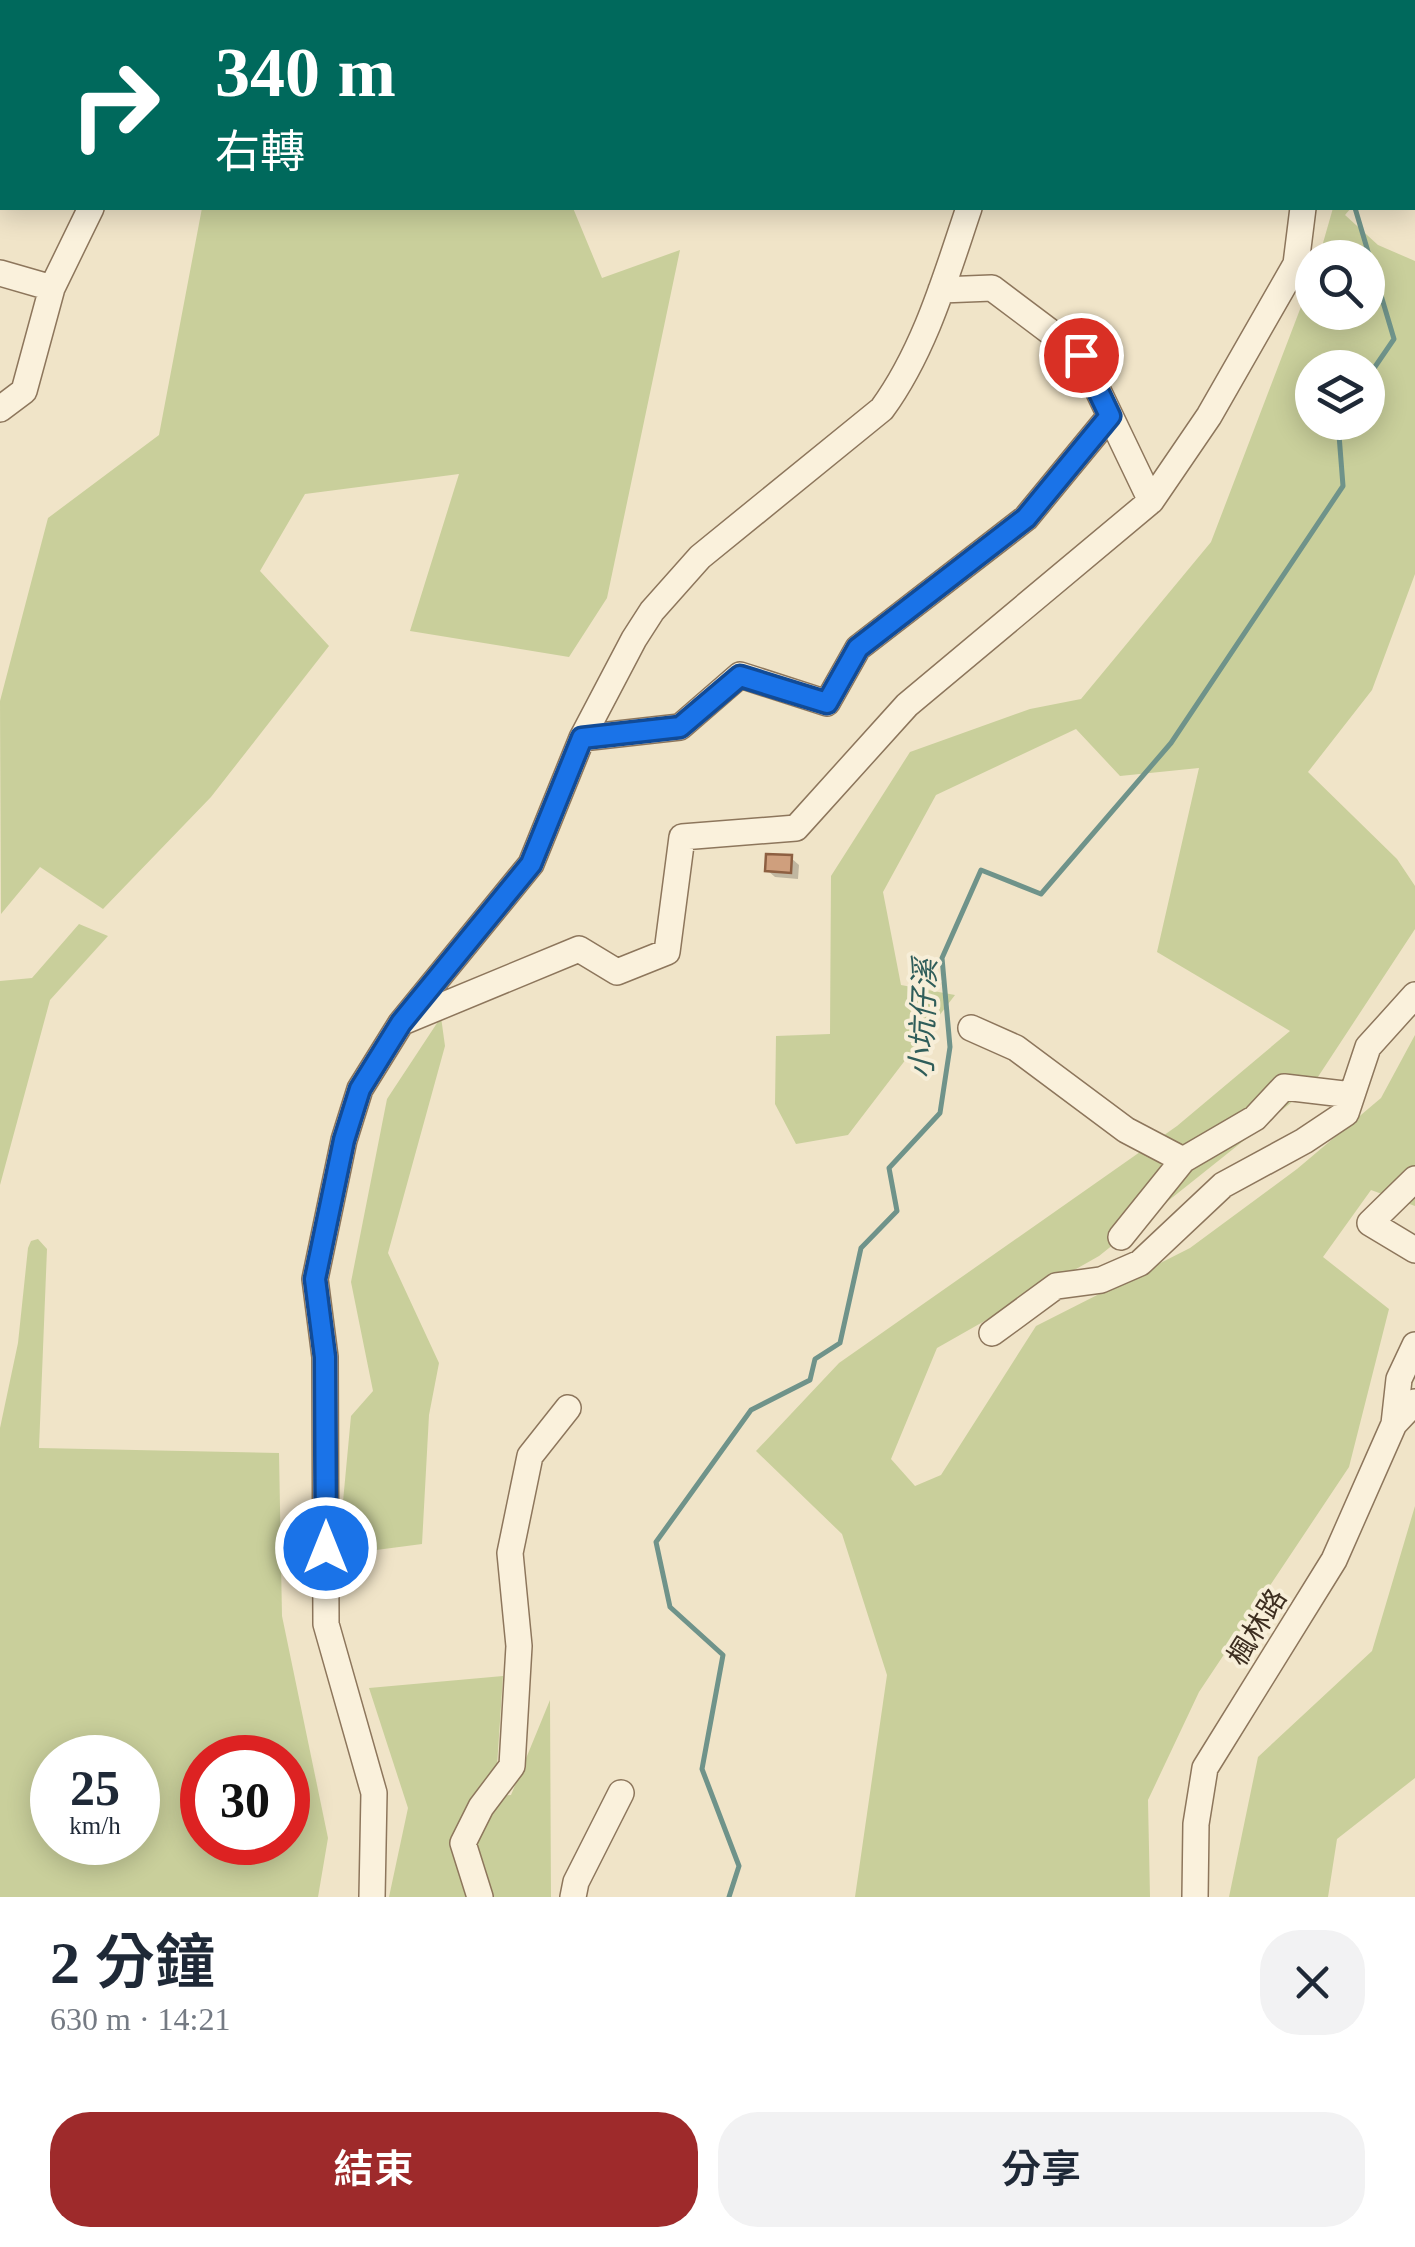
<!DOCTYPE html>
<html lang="zh-TW">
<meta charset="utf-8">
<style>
body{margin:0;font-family:"Times New Roman","Noto Sans TC",serif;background:#f2f2f3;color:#1f2937;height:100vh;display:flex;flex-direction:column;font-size:38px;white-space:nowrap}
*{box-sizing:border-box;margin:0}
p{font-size:32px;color:#747a83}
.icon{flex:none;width:55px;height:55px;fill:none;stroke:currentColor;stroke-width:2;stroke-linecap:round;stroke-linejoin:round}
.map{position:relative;height:1897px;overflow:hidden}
.side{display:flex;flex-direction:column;background:#fff;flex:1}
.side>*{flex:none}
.banner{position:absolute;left:0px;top:0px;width:1415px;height:210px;box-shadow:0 5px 25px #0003;background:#00695c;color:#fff;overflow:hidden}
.controls{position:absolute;left:1295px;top:240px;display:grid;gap:20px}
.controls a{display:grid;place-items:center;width:90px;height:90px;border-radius:50%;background:#fff;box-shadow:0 5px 25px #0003;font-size:50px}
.speed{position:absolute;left:30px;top:1735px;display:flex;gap:20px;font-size:50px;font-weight:700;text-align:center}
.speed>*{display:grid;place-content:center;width:130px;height:130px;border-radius:50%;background:#fff;box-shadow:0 5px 25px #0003;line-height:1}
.speed small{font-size:25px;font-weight:400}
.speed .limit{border:15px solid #d22;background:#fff;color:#111}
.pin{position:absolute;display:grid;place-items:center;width:85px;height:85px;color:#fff;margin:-42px;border:5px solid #fff;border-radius:50%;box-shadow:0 2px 10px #0007}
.me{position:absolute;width:110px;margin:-55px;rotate:0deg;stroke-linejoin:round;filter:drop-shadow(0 0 8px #0008)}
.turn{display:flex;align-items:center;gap:35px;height:210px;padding:0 50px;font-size:45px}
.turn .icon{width:130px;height:130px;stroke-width:2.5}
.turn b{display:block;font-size:70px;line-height:85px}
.round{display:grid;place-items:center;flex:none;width:105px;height:105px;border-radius:40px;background:#f2f2f3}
.summary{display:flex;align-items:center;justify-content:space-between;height:170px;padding:0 50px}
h1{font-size:60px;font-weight:600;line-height:75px}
.action{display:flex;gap:20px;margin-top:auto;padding:20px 50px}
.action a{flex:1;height:115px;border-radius:40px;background:#9e2a2b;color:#fff;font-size:40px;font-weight:600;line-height:115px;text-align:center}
.action a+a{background:#f2f2f3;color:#1f2937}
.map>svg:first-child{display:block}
.green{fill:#c9cf9b;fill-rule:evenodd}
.shadow{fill:#0003}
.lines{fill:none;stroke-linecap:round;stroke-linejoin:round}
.stream{stroke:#6f938a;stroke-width:5}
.building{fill:#cf9f7d;stroke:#8d5f41;stroke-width:2.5}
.minor-casing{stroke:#8d765c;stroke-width:28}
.minor{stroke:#faf1dc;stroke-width:25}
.route-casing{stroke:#114b97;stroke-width:25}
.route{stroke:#1a73e8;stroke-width:18}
.labels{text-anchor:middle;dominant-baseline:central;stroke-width:8;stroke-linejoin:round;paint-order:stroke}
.street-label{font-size:28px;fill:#3d2e20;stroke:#f7eed8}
.water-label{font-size:30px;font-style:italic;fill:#2f5d5a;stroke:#f7eed8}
</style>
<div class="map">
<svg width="1415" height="1897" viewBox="0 0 1415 1897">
<rect width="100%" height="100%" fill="#f0e4c8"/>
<path class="green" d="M202 208H573L602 278 680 250 607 598 569 657 410 631 459 474 305 494 260 571 329 646 211 797 103 909 40 867 1 914 0 701 48 518 159 435Z
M1333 208H1351L1345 215 1378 245 1415 261V574L1372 690 1308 772 1397 859 1415 886V929L1312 1086 1099 1256 937 1348 891 1459 915 1486 941 1475 1036 1326 1190 1248 1297 1169 1381 1098 1415 1035V1206L1371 1190 1323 1257 1389 1309 1349 1467 1199 1692 1148 1800 1150 1897H855L887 1675 842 1534 756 1451 839 1363 1177 1126 1290 1031 1157 952 1199 768 1120 776 1076 729 936 795 883 892 901 985 955 995 848 1135 796 1144 775 1104 776 1036 830 1034 831 876 910 752 1030 709 1081 699 1211 542 1312 278V312H1368V258L1319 257ZM1312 368H1368V422H1312Z
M79 924 108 936 50 1000 0 1185V981L32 978Z
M441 1017 445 1046 388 1253 439 1363 429 1415 422 1544 338 1555 351 1416 373 1391 351 1282 387 1099Z
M38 1239 47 1249 39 1448 279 1453 282 1616 328 1838 318 1897H0V1428L18 1343 28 1248 31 1241ZM52 1758H138V1842H52ZM202 1758H288V1842H202Z
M1415 1506V1778L1337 1839 1328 1897H1229L1258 1757 1372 1651Z
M503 1676 495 1796 511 1795 550 1700 551 1897H389L408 1808 369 1688Z"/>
<path class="shadow" d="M791 858 799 865 798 879 775 877 767 870Z"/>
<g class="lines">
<path class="stream" d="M1412 147H1415
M1355 208 1394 339 1368 377
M729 1897 739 1866 702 1769 723 1655 670 1607 656 1542 751 1410 810 1380 815 1359 840 1343 861 1248 897 1211 889 1168 940 1113 950 1047 942 958 981 870 1041 894 1171 743 1343 486 1338 422"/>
</g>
<path class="building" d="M766 854 792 855 791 873 765 871Z"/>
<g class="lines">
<g class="minor-casing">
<path id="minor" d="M126 2 127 0
M253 2 254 0
M1022 2V0
M1412 57 1415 56
M0 273 52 288
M0 409 24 391 52 288 91 208
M1151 501 1209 416 1296 264 1303 208
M582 738 680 727 740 675 827 703 858 648 1026 518 1110 416
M405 1021 579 949 617 972 667 952 682 837 796 828 907 705 1151 501 1081 355 992 288 941 290
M971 1028 1016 1048 1126 1130 1183 1160
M1415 1179 1370 1223 1415 1250
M1121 1237 1183 1160 1255 1118 1284 1087 1352 1095
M992 1333 1056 1286 1101 1280 1140 1263 1223 1185 1304 1141 1346 1113 1368 1047 1415 995
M1394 1424 1399 1379 1415 1345
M372 1897 374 1793 326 1624 325 1357 315 1279 344 1140 360 1089 401 1023 531 864 582 738 634 639 652 611 700 557 882 409C925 350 946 276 969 208
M480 1897 463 1843 481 1807 512 1766 519 1646 510 1553 530 1456 568 1408
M573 1897 576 1882 621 1793
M1195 1897 1196 1824 1205 1768 1334 1560 1394 1424 1415 1402"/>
</g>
<use href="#minor" class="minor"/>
</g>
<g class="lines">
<g class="route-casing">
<path id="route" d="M326 1548 325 1357 315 1279 344 1140 360 1089 401 1023 531 864 582 738 680 727 740 676 827 703 858 648 1026 518 1110 416 1081 355"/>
</g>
<use href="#route" class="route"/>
</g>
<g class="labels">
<g class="street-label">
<text transform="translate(1257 1627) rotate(-58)">楓林路</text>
</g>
<g class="water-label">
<text transform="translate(923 1019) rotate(-88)">小坑仔溪</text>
</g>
</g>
</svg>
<div class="controls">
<a><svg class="icon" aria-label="search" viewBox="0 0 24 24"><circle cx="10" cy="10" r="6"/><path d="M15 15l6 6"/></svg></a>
<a><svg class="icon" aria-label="layers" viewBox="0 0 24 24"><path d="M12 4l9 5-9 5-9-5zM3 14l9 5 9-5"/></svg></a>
</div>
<div class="speed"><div>25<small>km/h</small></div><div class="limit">30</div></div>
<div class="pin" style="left:1081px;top:355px;background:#d93025"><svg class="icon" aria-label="arrive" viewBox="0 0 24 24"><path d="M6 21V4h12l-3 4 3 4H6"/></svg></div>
<svg class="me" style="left:326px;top:1548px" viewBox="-20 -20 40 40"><circle r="17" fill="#1a73e8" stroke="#fff" stroke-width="3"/><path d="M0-11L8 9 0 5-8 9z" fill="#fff"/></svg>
<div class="banner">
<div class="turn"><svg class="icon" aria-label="right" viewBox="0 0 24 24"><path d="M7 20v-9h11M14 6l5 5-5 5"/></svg><div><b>340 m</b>右轉</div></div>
</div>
</div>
<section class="side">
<div class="summary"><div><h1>2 分鐘</h1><p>630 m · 14:21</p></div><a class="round"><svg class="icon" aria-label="close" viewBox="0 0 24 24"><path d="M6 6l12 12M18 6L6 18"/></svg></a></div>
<div class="action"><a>結束</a><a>分享</a></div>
</section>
